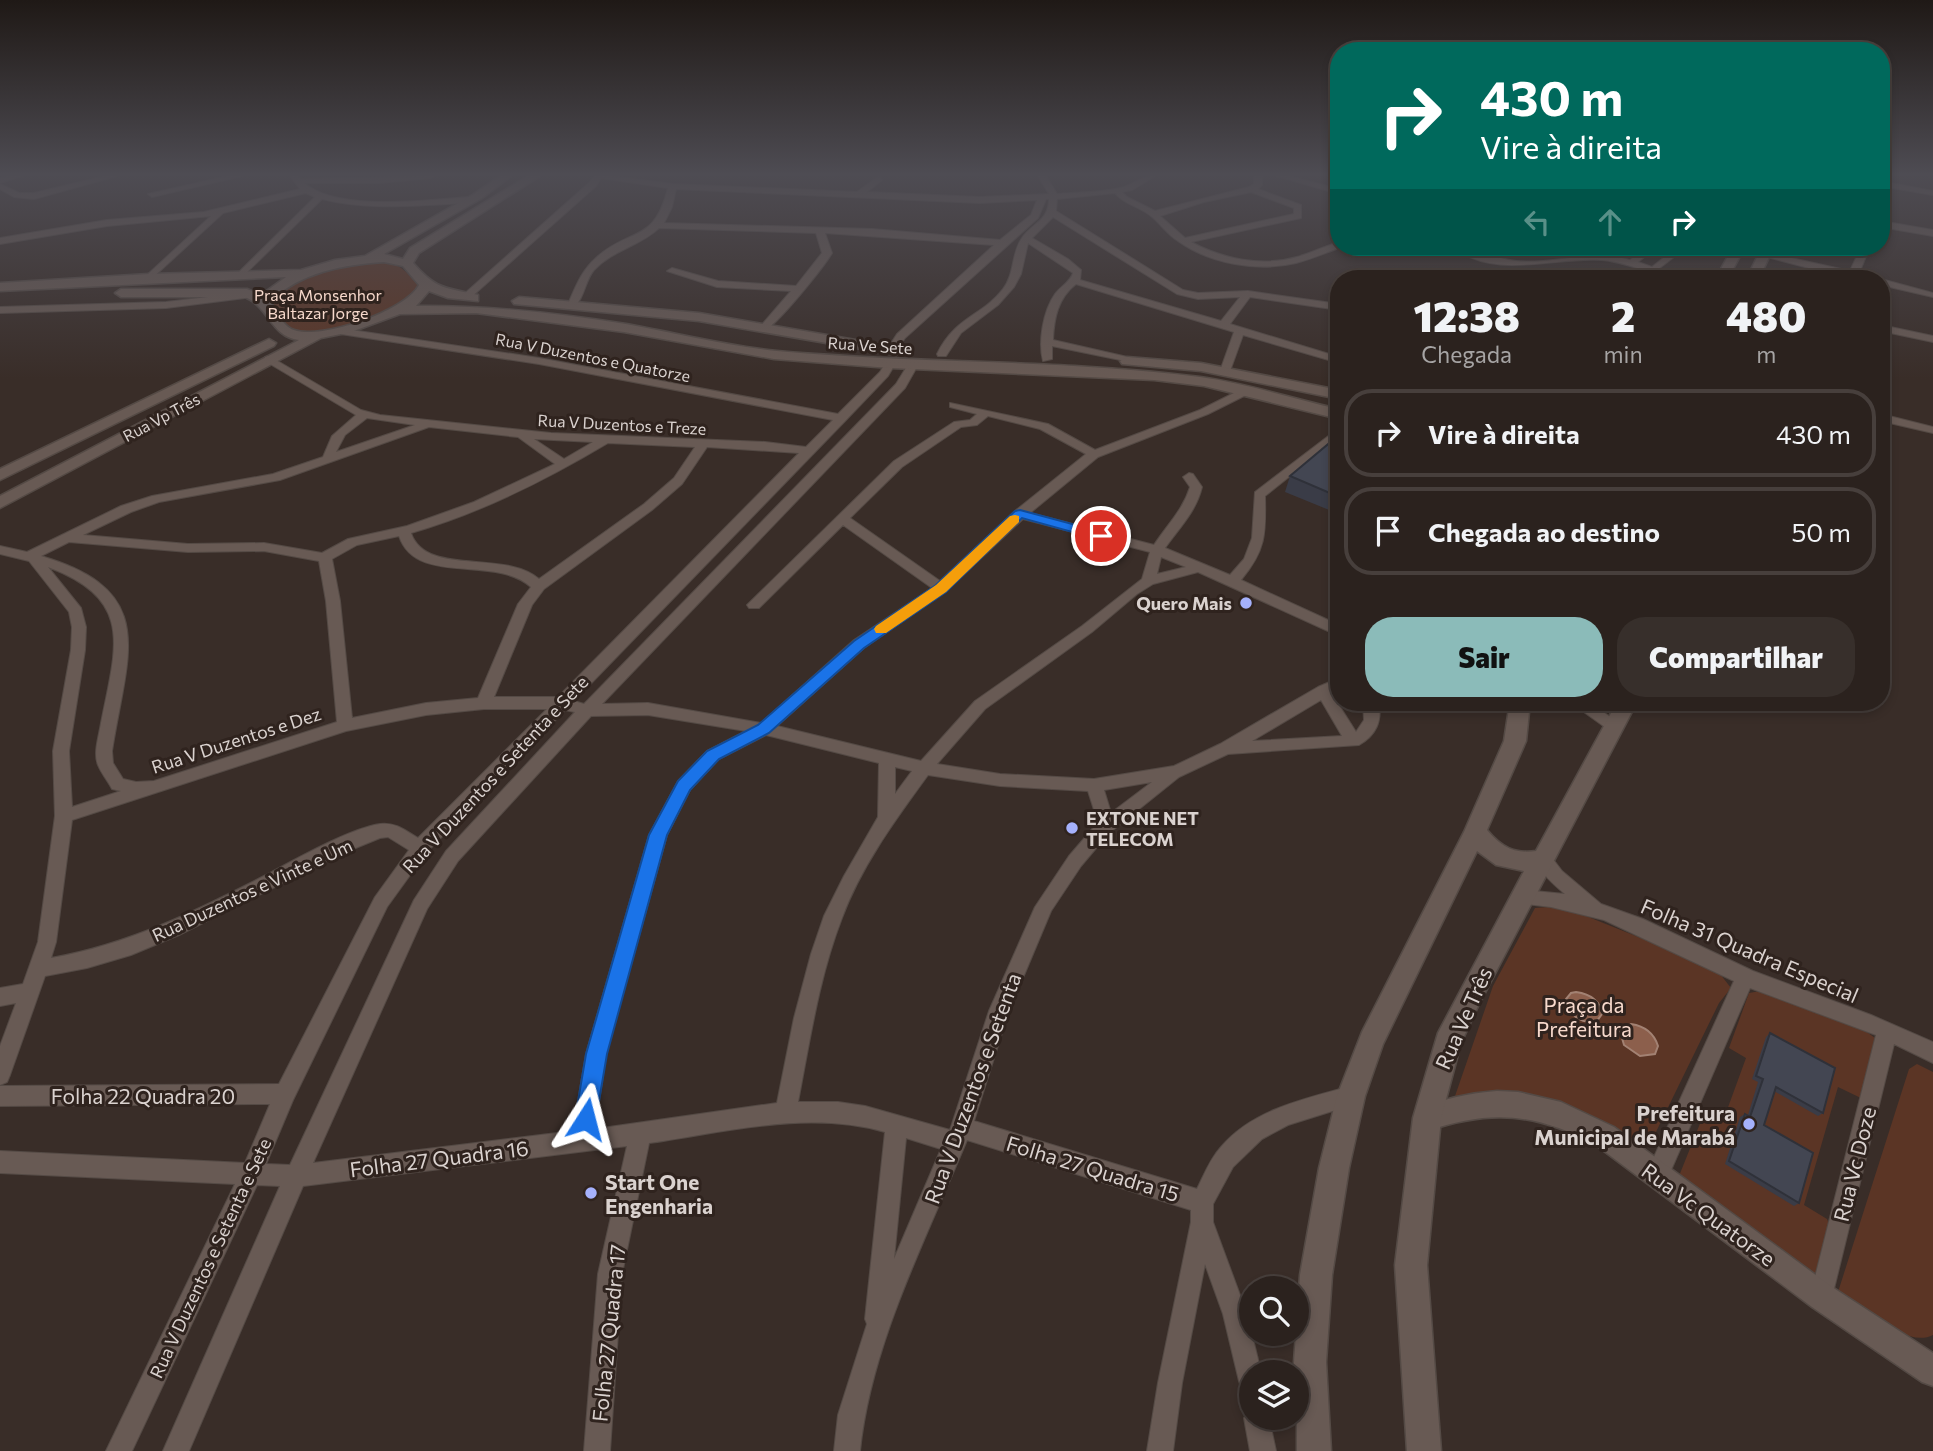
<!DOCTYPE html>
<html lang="pt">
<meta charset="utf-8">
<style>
body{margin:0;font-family:Commissioner,sans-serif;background:#372f2b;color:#f1f3f6;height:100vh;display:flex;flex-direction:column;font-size:26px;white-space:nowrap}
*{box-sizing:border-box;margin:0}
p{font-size:23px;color:#a6a4a4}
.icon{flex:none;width:38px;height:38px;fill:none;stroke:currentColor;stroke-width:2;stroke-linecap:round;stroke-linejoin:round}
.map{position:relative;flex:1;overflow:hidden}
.side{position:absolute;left:1330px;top:270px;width:560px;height:441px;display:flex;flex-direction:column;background:#2b221e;border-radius:28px;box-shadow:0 4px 10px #0003,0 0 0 2px #473f3c}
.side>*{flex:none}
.hud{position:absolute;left:1330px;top:42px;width:560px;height:214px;border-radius:28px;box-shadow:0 4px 10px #0003,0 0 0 2px #473f3c;background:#00695c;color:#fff;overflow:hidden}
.controls{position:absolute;left:1239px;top:1276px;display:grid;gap:14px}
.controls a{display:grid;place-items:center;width:70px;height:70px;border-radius:50%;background:#2b221e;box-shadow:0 4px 10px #0003,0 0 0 2px #473f3c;font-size:35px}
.pin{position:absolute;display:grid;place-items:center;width:60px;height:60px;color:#fff;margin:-30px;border:4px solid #fff;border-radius:50%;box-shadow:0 2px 7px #0007}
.me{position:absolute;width:77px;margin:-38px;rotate:9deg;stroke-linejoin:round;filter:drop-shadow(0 0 5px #0008)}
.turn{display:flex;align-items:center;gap:24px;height:147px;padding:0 35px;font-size:32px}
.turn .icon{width:91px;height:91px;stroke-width:2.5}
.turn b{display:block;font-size:49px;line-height:60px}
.lanes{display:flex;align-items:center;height:66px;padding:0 35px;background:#0003;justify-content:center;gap:35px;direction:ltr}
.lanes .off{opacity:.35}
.eta{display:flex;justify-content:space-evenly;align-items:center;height:119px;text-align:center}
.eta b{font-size:42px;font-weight:800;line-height:49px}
.primary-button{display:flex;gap:14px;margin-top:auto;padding:14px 35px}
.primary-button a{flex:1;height:80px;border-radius:28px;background:#8bbbb9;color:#111;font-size:28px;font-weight:800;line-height:80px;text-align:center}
.primary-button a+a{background:#372f2b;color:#f1f3f6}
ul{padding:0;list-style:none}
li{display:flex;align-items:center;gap:21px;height:88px;margin:0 14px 10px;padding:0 21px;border:4px solid #473f3c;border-radius:28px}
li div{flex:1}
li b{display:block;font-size:26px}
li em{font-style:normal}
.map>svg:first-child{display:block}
.green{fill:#5b3525}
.water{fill:#8c5f4c;stroke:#a38273;stroke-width:2}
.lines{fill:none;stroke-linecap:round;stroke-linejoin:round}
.minor-casing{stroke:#544a45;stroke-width:2}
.tertiary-casing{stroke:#544a45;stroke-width:3}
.secondary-casing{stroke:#544a45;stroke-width:3}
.minor{fill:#685a54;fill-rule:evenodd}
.tertiary{fill:#685a54;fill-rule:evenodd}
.secondary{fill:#685a54;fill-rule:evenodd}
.wall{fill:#3a3c47}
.building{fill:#434652;stroke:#2f3139;stroke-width:2}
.route{fill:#1a73e8;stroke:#114b97;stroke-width:2}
.slow{fill:#f59e0b}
.poi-dot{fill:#a5b1fc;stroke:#2f231e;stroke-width:2.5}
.labels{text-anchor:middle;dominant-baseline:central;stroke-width:6;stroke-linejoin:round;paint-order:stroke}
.far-park-label{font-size:16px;fill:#f7d9cc;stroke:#2f231e}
.far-street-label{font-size:16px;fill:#dad2cf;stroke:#2f231e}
.poi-label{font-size:18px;font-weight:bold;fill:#dad2cf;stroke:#2f231e;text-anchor:end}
.street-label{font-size:18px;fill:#dad2cf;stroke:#2f231e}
.near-street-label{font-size:21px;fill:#dad2cf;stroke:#2f231e}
.near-park-label{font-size:21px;fill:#f7d9cc;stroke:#2f231e}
.near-poi-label{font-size:21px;font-weight:bold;fill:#dad2cf;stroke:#2f231e;text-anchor:end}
</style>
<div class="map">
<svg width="1933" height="1451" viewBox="0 0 1933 1451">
<rect width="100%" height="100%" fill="#392d28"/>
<path class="green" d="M375 261C396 261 405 269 418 285L413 298C376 317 334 336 292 332L268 303 278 289 310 275Z
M1561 906 1708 965 1717 970 1731 988 1719 1003 1655 1134 1646 1144 1636 1145 1454 1099 1493 986 1535 908Z
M1760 991 1864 1030 1875 1038 1865 1100 1838 1087 1804 1205 1827 1219 1830 1226 1817 1274 1803 1276 1679 1176 1705 1111 1723 1121 1746 1058 1729 1048 1749 993Z
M1917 1064 1933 1072V1335C1906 1349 1861 1307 1838 1292L1909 1069Z"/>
<path class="water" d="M1576 992C1590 994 1600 1000 1602 1014L1597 1021C1582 1025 1568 1015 1566 999L1571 993Z
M1631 1024C1644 1026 1654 1033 1658 1046L1655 1054 1640 1056 1624 1045 1620 1031Z"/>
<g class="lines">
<g class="minor-casing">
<path id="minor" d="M10 176H22L0 183V178Z
M105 176H117L34 199 14 197 0 189V184L19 193H34Z
M228 176H242L152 197 148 194Z
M290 176H298L300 179 434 176 430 178 379 183H304C338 212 426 200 469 197L473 200 469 203C421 205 369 211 322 199L240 279 237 278V274L315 197 306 193 223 213 149 281 146 280V276L211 216 107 226 0 244V238L107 220 204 212 300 189Z
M594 176H611L673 184 857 192 879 176 882 180 867 192 980 197 1049 194 1038 176H1046L1057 194C1079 192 1102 193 1124 187 1135 183 1142 176 1155 176L1132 190 1122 192 1127 197 1155 211 1249 187 1254 184V176H1262V185L1258 189 1301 205V218L1191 242C1223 259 1262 267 1297 257 1312 253 1325 246 1339 242V247H1342C1327 252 1312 259 1296 263 1258 272 1210 264 1178 241 1167 234 1160 223 1151 216 1139 206 1125 205 1115 193L1057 199 1056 211 1183 290 1198 293 1248 291 1339 304V310L1250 297 1230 324 1339 357V363L1243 335 1230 371 1221 373 1220 371 1234 332 1076 284C1058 298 1054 318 1053 340L1145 361 1140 364 1052 346V359L1043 361C1038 342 1043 311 1055 294 1061 286 1070 282 1073 273L1028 243 1021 274 1014 287 998 305 961 333 946 356H938L937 354C956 316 981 317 1003 289 1015 274 1011 253 1022 238 1032 223 1049 221 1049 199H1046L1038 218 905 338 895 353 891 354 886 351 897 334 994 245 825 233 832 253C824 267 777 325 764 331L759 328 791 291 717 287 667 271 672 268 718 281 796 286 822 253 816 233 659 228C640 246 613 250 594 270 585 280 584 301 573 307L568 304C576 286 581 271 597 257 631 227 654 244 668 188L601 178 596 186 469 299H463V295L590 182ZM676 189 980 203 1037 200 1031 215 1000 240 872 229 664 223 672 207ZM1251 192 1294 208V214L1185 238 1160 216 1204 202ZM1053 217 1177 294 1198 299 1240 297 1221 321 1080 280 1081 270 1068 259 1032 238Z
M1277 176H1289L1339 189V194Z
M1881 181 1933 191V195L1881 186Z
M1881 221 1933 230V236L1881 227Z
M1452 247C1471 246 1495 259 1516 261 1554 265 1591 248 1630 260L1647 247H1657L1638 262 1652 267 1677 247H1687L1653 273C1636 268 1619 261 1601 260 1552 257 1496 280 1452 247Z
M1861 247H1870L1859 273 1872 278H1847L1759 255 1764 252 1850 271Z
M1881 279 1933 293V297L1881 285Z
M250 292 255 295 253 297 166 308 0 313V307L166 302Z
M1881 325 1933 336V342L1881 331Z
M338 328 539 358 838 414 880 372 886 362 895 364 888 376 846 420 574 701 584 704 896 384 909 363H917L918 365 905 388 602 704 648 703 761 723 854 640 932 588 843 525 759 608H749L747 605 894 461 954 422 970 420 977 414 950 407V403L1048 424 1095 450 1200 410 1242 389H1250V393L1208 414 1098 457 1030 513 1154 545C1167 525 1183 510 1190 487L1183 477 1189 473 1193 474 1202 487C1196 512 1179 528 1165 548L1230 575 1244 559 1252 538 1255 492 1339 428V437L1265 496C1266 534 1266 550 1241 580L1339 625V636L1198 572 1153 584 1137 594 1092 632 985 709 937 764 1000 774 1094 779 1174 766 1220 744 1318 687 1339 678V690L1332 694 1356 732 1364 720 1363 702H1379C1382 722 1376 735 1359 745L1228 754 1179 777 1108 834 1081 866 1051 911 1009 1011 974 1121 1197 1189C1204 1175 1210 1159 1221 1147 1253 1109 1305 1099 1351 1086L1358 1089 1361 1096 1358 1103 1288 1125 1262 1139 1233 1167 1213 1204V1222L1247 1314 1261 1372H1251V1393L1242 1390 1239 1381 1223 1314 1205 1264 1182 1383 1173 1451H1147L1158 1383 1191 1222V1210L967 1140C926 1239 871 1344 860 1451H834L838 1415 867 1324 865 1319 885 1132C808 1110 726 1132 649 1143L622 1274 610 1451H584L598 1274 627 1146 303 1186 189 1451H163L280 1186 257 1185 132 1451H106L235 1184 0 1173V1151L245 1163 270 1104 0 1106V1086L279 1084 375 897 409 850 388 837 380 838 341 854 179 935 131 955 87 968 45 976 10 1075 7 1082 0 1085V1046L16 1003 0 1006V988L23 984 38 942 55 816 53 751 71 650 72 627 69 612 29 561 0 554V546L27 552 121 506 152 496 273 474 323 457 332 436 356 415 265 361V357L269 356 361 410 380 415 551 433 765 442 806 447 833 420 539 364 334 333 333 331ZM988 416 1040 429 1086 454 1015 511 940 581 850 518 902 467 961 427 977 425ZM367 418 415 425 336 452 345 435ZM429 427 518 437 555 464 474 502 407 526 348 539 322 553 264 543 188 544 83 535 131 512 159 502 280 480ZM534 439 593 442 564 459ZM608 443 695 447 674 478 644 504 539 579C504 549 426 577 411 533 481 513 546 480 608 443ZM707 447 799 453 558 697H494L532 605 544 589 652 510 682 484ZM1023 519 1150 552 1142 579 1082 626 975 701 921 761 777 726 864 648 946 591ZM399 536C416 587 494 554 531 587L518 604 478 698 426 703 352 718 340 601 332 559 357 545ZM69 542 188 552 264 551 319 561 326 601 337 722 154 781 136 782 123 779 113 763 112 751C127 654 161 591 41 556ZM1161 557 1186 567 1157 574ZM48 567C135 600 116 646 101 723 99 736 93 753 98 765 101 773 108 781 112 789L121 791 72 807 69 751 85 650 86 627 81 608ZM1321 700 1342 736 1252 741ZM484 709H547L418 838C406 831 396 822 380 824 351 828 296 859 268 874 198 910 130 944 51 958L56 942 72 820 346 731 426 715ZM565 710 575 712 446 851 414 900 290 1165 266 1164 293 1100 387 907 426 853ZM648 715 746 731 707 751 678 781 649 835 586 1054 573 1131 313 1163 427 909 458 861 591 716ZM766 735 879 763 878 817 844 876 824 916 811 954 794 1018 777 1103 595 1129 606 1054 667 835 690 790 719 759ZM895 767 912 771 895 794ZM928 775 1000 786 1088 791 1095 813 1094 827 1069 856 1035 907 989 1011 950 1130 865 1106 838 1102H798C810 1040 819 977 842 918 861 866 896 819 928 775ZM1152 782 1111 813 1104 790ZM906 1138 941 1149 894 1259Z
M1881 414 1933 427V433L1881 421Z
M1570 702H1589L1623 726 1615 732 1609 730Z
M1543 852 1549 854 1562 871 1601 904 1643 919 1753 971 1871 1015 1933 1042V1063L1894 1044 1830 1305 1822 1309 1814 1305 1810 1297 1876 1035 1750 988 1665 1184 1657 1187 1649 1184 1646 1176 1649 1168 1734 981 1604 920 1551 907 1517 903 1514 898 1517 893 1523 890 1565 894C1553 884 1542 874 1534 859L1537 854Z
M1251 1408V1418H1269L1276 1451H1250L1244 1418Z"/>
</g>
<g class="tertiary-casing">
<path id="tertiary" d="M1497 1091 1518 1092 1561 1102 1614 1127 1832 1287 1933 1353V1386L1922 1382 1812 1307 1596 1145C1536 1113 1491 1109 1427 1131L1418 1127 1414 1118 1418 1109C1443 1099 1469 1093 1497 1091Z"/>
</g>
<g class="secondary-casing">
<path id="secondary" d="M500 176H511L482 198 384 254 403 259 410 248 528 176H540L419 253 413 263C437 290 444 287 478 295V301L448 298 429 291 416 306C487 305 556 313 626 324 676 333 727 346 777 351 917 364 1060 359 1200 377 1246 383 1293 399 1339 409V419L1204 386 1154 380 890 368 774 359 624 332 476 313 400 314 351 332 321 338 0 508V496L299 340C271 337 269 307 245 297H121L115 293 121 289H247L261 295 286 277 0 291V283L149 274 301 270 335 260 365 256 474 194ZM384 262 403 266 419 285C406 311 321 340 294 330 282 326 277 311 270 301 302 272 342 265 384 262Z
M1733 247H1745L1728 278H1716Z
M1762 247H1774L1759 278H1747Z
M519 297 699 313 896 347 903 351 896 355 699 321 514 304 512 301Z
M269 339 276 343 274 346 0 480V469Z
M1127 357 1201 363 1339 390V399L1201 371 1122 364 1120 361Z
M1510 702H1530L1526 741 1487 830C1501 847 1514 854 1536 851L1617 702H1637L1478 1006 1461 1043 1441 1118 1427 1265 1441 1451H1407L1395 1265 1413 1118 1438 1033 1524 871 1496 865 1477 851 1383 1044 1365 1096 1349 1168 1332 1275 1326 1362 1331 1451H1297V1372H1294V1362L1300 1275 1319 1168 1337 1096 1362 1032 1464 832 1504 741Z"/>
</g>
<use href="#minor" class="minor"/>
<use href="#tertiary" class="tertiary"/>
<use href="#secondary" class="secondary"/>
</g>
<path class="wall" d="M1339 435V514L1285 492 1290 476Z
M1770 1033 1823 1113 1818 1116 1774 1091 1764 1125 1799 1203 1794 1206 1725 1164 1740 1117 1745 1114 1748 1115 1758 1082 1752 1079 1766 1037Z"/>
<path class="building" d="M1339 435V497L1290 476Z
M1770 1033 1835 1068 1823 1113 1776 1087 1764 1125 1813 1153 1799 1203 1729 1161 1745 1114 1750 1117 1763 1079 1756 1076Z"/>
<linearGradient id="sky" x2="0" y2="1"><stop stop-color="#1f1916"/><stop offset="0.46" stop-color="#4e4c53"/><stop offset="1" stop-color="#4e4c53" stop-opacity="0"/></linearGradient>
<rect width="1933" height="379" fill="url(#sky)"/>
<path class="route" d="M1020 510 1106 533 1108 536 1101 540 1022 518 946 592 864 648 769 733 719 759 690 790 667 835 607 1054 596 1119 593 1126 586 1129 578 1126 575 1119 586 1054 649 835 678 781 707 751 758 725 854 641 936 585 1015 511Z"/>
<path class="slow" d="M1015 515 1019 516V522L946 592 886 633H876L874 629 876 626 936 585 1010 516Z"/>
<g class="poi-dot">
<circle cx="1246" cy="603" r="7"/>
<circle cx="1072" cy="828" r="7"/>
<circle cx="1749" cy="1124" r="7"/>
<circle cx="591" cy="1193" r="7"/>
</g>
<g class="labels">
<g class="far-park-label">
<text x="318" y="294">Praça Monsenhor<tspan x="318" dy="18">Baltazar Jorge</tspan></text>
</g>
<g class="far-street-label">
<text transform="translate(870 345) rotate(4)">Rua Ve Sete</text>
<text transform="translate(593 357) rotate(11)">Rua V Duzentos e Quatorze</text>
<text transform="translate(161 417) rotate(-28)">Rua Vp Três</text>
<text transform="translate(622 424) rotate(3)">Rua V Duzentos e Treze</text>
</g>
<g class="poi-label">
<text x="1232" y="603">Quero Mais</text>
<text x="1086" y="818" text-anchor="start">EXTONE NET<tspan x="1086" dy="21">TELECOM</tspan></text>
</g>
<g class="street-label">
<text transform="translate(236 740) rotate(-18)">Rua V Duzentos e Dez</text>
<text transform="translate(495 774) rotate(-47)">Rua V Duzentos e Setenta e Sete</text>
<text transform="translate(252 890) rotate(-25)">Rua Duzentos e Vinte e Um</text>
<text transform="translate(210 1258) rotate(-65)">Rua V Duzentos e Setenta e Sete</text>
</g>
<g class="near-street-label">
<text transform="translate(1750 950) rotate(23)">Folha 31 Quadra Especial</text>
<text transform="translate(1463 1018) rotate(-66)">Rua Ve Três</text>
<text transform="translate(972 1088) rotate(-70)">Rua V Duzentos e Setenta</text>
<text x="143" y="1095">Folha 22 Quadra 20</text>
<text transform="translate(439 1158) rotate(-7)">Folha 27 Quadra 16</text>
<text transform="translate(1854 1164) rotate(-76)">Rua Vc Doze</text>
<text transform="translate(1093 1168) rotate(17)">Folha 27 Quadra 15</text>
<text transform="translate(1709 1214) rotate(36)">Rua Vc Quatorze</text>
<text transform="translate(608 1333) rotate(-84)">Folha 27 Quadra 17</text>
</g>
<g class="near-park-label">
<text x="1584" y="1004">Praça da<tspan x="1584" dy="24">Prefeitura</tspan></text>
</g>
<g class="near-poi-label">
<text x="1735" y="1112">Prefeitura<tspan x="1735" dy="24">Municipal de Marabá</tspan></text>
<text x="605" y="1181" text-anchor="start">Start One<tspan x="605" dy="24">Engenharia</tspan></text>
</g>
</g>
</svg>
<div class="controls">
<a><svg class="icon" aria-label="search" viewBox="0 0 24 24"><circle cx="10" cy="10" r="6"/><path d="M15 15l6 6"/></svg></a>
<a><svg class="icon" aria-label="layers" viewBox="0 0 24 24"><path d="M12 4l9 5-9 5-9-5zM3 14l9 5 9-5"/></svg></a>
</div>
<div class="pin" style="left:1101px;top:536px;background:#d93025"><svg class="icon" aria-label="arrive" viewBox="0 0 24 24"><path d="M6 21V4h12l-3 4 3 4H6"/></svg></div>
<svg class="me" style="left:586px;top:1119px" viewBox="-20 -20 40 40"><path d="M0-17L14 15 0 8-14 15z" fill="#1a73e8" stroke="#fff" stroke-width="4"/></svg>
<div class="hud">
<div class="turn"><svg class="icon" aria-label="right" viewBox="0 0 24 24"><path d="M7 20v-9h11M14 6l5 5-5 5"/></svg><div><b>430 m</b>Vire à direita</div></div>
<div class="lanes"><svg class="icon off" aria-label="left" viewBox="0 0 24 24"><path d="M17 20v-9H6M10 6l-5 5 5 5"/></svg><svg class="icon off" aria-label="ahead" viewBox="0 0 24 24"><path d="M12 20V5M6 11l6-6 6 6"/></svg><svg class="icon" aria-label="right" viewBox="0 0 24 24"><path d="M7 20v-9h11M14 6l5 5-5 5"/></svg></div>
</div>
<section class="side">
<div class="eta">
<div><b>12:38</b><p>Chegada</p></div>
<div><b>2</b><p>min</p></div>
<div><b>480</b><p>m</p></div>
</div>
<ul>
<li><svg class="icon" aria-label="right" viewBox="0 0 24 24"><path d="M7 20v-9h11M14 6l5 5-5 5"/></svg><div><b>Vire à direita</b></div><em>430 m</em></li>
<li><svg class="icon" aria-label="arrive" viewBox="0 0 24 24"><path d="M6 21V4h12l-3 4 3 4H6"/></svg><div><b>Chegada ao destino</b></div><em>50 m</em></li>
</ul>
<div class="primary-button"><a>Sair</a><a>Compartilhar</a></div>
</section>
</div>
